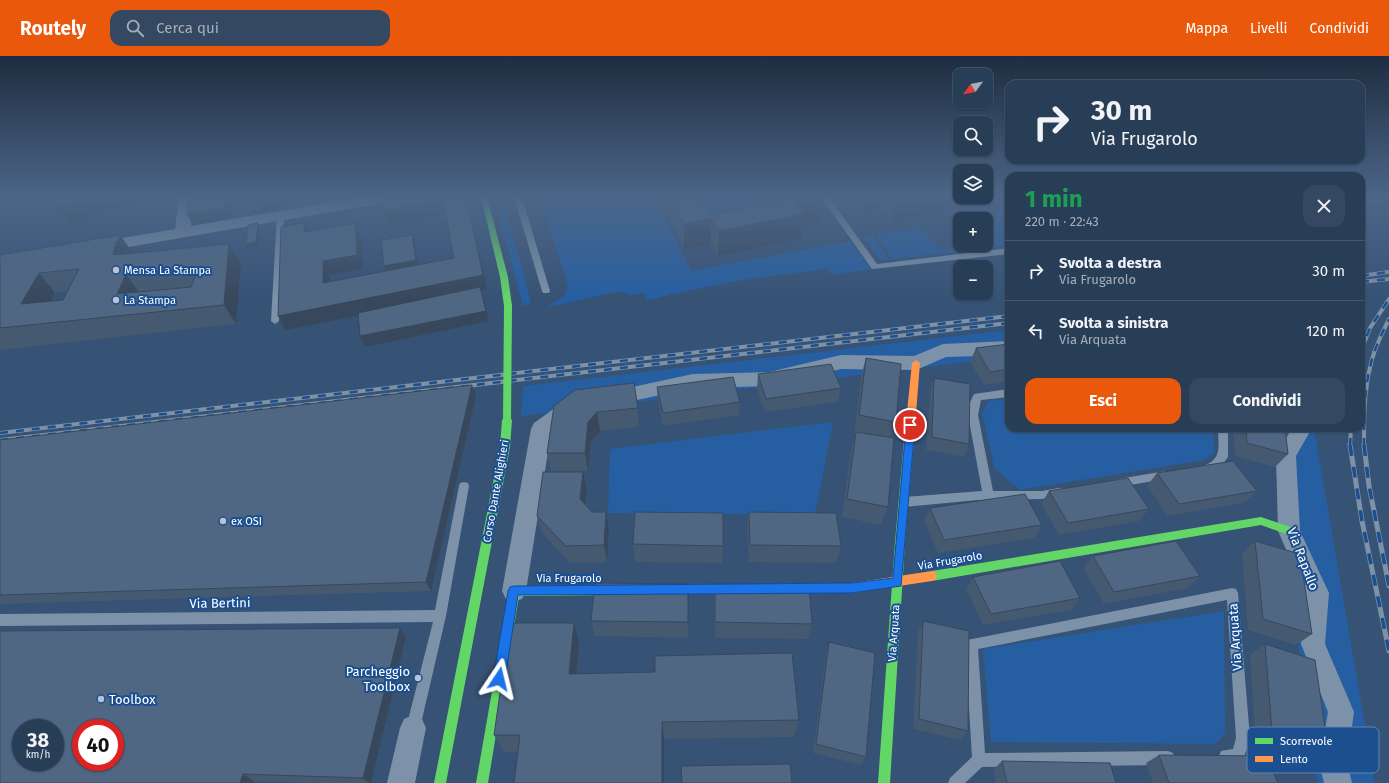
<!DOCTYPE html>
<html lang="it">
<meta charset="utf-8">
<style>
body{margin:0;font-family:"Fira Sans",sans-serif;background:#344961;color:#f1f3f6;height:100vh;display:flex;flex-direction:column;font-size:15px;white-space:nowrap}
*{box-sizing:border-box;margin:0}
p{font-size:13px;color:#a5aeba}
.icon{flex:none;width:22px;height:22px;fill:none;stroke:currentColor;stroke-width:2;stroke-linecap:round;stroke-linejoin:round}
.map{position:relative;flex:1;overflow:hidden}
.side{position:absolute;left:1005px;top:116px;width:360px;height:260px;display:flex;flex-direction:column;background:#283e57;border-radius:12px;box-shadow:0 1px 3px #0004,0 0 0 1px #44576d}
.side>*{flex:none}
.hud{position:absolute;left:1005px;top:24px;width:360px;height:84px;border-radius:12px;box-shadow:0 1px 3px #0004,0 0 0 1px #44576d;background:#283e57;color:#f1f3f6;overflow:hidden}
.needle{width:26px;rotate:237deg}
.tools{position:absolute;left:953px;top:12px;display:grid;gap:8px}
.tools a{display:grid;place-items:center;width:40px;height:40px;border-radius:8px;background:#283e57;box-shadow:0 1px 3px #0004,0 0 0 1px #44576d;font-size:20px}
.speed{position:absolute;left:12px;top:663px;display:flex;gap:8px;font-size:20px;font-weight:700;text-align:center}
.speed>*{display:grid;place-content:center;width:52px;height:52px;border-radius:50%;background:#283e57;box-shadow:0 1px 3px #0004,0 0 0 1px #44576d;line-height:1}
.speed small{font-size:10px;font-weight:400}
.speed .limit{border:6px solid #d22;background:#fff;color:#111}
.pin{position:absolute;display:grid;place-items:center;width:34px;height:34px;color:#fff;margin:-17px;border:2px solid #fff;border-radius:50%;box-shadow:0 1px 4px #0007}
.me{position:absolute;width:44px;margin:-22px;rotate:10deg;stroke-linejoin:round;filter:drop-shadow(0 0 3px #0008)}
.turn{display:flex;align-items:center;gap:14px;height:84px;padding:0 20px;font-size:18px}
.turn .icon{width:52px;height:52px;stroke-width:2.5}
.turn b{display:block;font-size:28px;line-height:34px}
.round{display:grid;place-items:center;flex:none;width:42px;height:42px;border-radius:12px;background:#344961}
.overview{display:flex;align-items:center;justify-content:space-between;height:68px;padding:0 20px}
h1{font-size:24px;font-weight:700;line-height:30px;color:#1e9e55}
.action{display:flex;gap:8px;margin-top:auto;padding:8px 20px}
.action a{flex:1;height:46px;border-radius:12px;background:#ea580c;color:#fff;font-size:16px;font-weight:700;line-height:46px;text-align:center}
.action a+a{background:#344961;color:#f1f3f6}
ul{padding:0;list-style:none}
li{display:flex;align-items:center;gap:12px;height:60px;padding:0 20px;border-top:1px solid #44576d}
li div{flex:1}
li b{display:block;font-size:15px}
li em{font-style:normal}
header{display:flex;align-items:center;gap:24px;box-sizing:border-box;height:56px;padding:0 20px;background:#ea580c;color:#fff}
header strong{font-size:19px}
nav{display:flex;gap:22px;margin-inline-start:auto;font-size:14px}
.search{width:280px;height:36px;background:#344961;display:flex;align-items:center;gap:10px;box-sizing:border-box;padding:0 14px;border-radius:12px;color:#a5aeba;font-size:15px}
.map>svg:first-child{display:block}
.green{fill:#265fa1}
.lines{fill:none;stroke-linecap:round;stroke-linejoin:round}
.lane{fill:#7d92a8;fill-rule:evenodd}
.street{fill:#7d92a8;fill-rule:evenodd}
.fast{fill:#63d668;fill-rule:evenodd}
.slow{fill:#ff974d;fill-rule:evenodd}
.rail-far1-casing{stroke:#7e92a7;stroke-width:4}
.rail-casing{stroke:#7e92a7;stroke-width:5}
.rail-far1{stroke:#1b4f8f;stroke-width:2.5;stroke-dasharray:8;stroke-linecap:butt}
.rail{stroke:#1b4f8f;stroke-width:3.5;stroke-dasharray:11;stroke-linecap:butt}
.fast-bridge{stroke:#63d668;stroke-width:8}
.wall{fill:#455971;fill-rule:evenodd}
.shaded-wall{fill:#38485c}
.building{fill:#506783;stroke:#38485c;fill-rule:evenodd}
.route{fill:#1a73e8;stroke:#114b97}
.poi-dot{fill:#b9c2ce;stroke:#1b4f8f;stroke-width:1.5}
.labels{text-anchor:middle;dominant-baseline:central;stroke-width:4;stroke-linejoin:round;paint-order:stroke}
.poi-label{font-size:11px;fill:#fff;stroke:#1b4f8f;text-anchor:start}
.street-label{font-size:11px;fill:#fff;stroke:#1b4f8f}
.near-street-label{font-size:13px;fill:#fff;stroke:#1b4f8f}
.near-poi-label{font-size:13px;fill:#fff;stroke:#1b4f8f;text-anchor:end}
.key{fill:#1b4f8f;stroke:#5f84b1;stroke-width:1}
.key-label{font-size:11px;fill:#fff}
</style>
<header>
<strong>Routely</strong>
<div class="search"><svg class="icon" aria-label="search" viewBox="0 0 24 24"><circle cx="10" cy="10" r="6"/><path d="M15 15l6 6"/></svg>Cerca qui</div>
<nav><a>Mappa</a><a>Livelli</a><a>Condividi</a></nav>
</header>
<div class="map">
<svg width="1389" height="727" viewBox="0 0 1389 727">
<rect width="100%" height="100%" fill="#365274"/>
<path class="green" d="M494 141H502L530 242V248L523 250Z
M540 141H655L691 215 850 185 871 213 832 219 828 213C767 220 706 228 647 245L644 237 630 239 620 235 549 251 551 248 565 240 568 230Z
M698 141H757L765 154 711 164Z
M1361 141H1389V146L1361 150Z
M1002 151 1009 158V190L893 203 875 179 920 170 941 194 971 189H986V165L994 162 998 153Z
M873 180 890 204 879 203 864 181Z
M1009 274V301L521 360 523 330Z
M1009 342V372H1212L1215 397 1204 404 1020 434 995 413 982 357 989 345Z
M833 366 815 459 608 457 610 393Z
M1270 372H1314L1375 727H1317Z
M1224 555 1225 678 1215 688 991 686 983 593Z"/>
<g class="lines">
<path class="lane" d="M514 141H522L550 235 549 237H543L542 235Z
M821 141H829L877 208 1009 192V198L872 213Z
M277 157H280L284 159 279 265 275 268 271 265Z
M1009 333V341L981 344 978 359 993 435H1042L1059 432 1063 433 1064 436 1063 439 1042 443 978 444 904 451 900 449 899 446 900 443 904 441 982 435 968 359 969 348 974 338Z
M1218 372H1228V401L1218 415 1207 417 1203 416 1202 413 1203 410C1223 403 1218 390 1218 372Z
M1166 415 1170 416 1171 419 1170 422 1166 423 1118 431 1114 430 1113 427 1114 424 1118 423Z
M464 426 468 427 469 430 446 560 420 672 418 677 413 679 408 677 406 672 433 566 0 570V558L435 554 459 430 460 427Z
M1232 532 1236 533 1238 537 1250 682 1243 705C1236 708 1228 708 1221 705L1219 700 1221 695 1233 693 1236 682 1227 544 978 593 985 697 1168 695 1173 697 1175 702 1173 707 1168 709 982 711 965 727H948L950 722 972 701 965 588 967 584Z"/>
<path class="street" d="M179 141H195L191 170 362 141H397L394 144 389 146 99 196 93 195 91 191 93 187 99 186 175 173Z
M1009 285V299L946 301 916 314 841 313 769 330 693 332 623 347 602 344 599 339 602 334 609 332 623 333 693 318 769 316 841 299 914 300 943 288Z
M573 342 580 344 583 349 580 354 551 377 526 535 522 543 514 546 506 543 502 535 531 373 534 367 566 344Z
M1292 372H1312L1296 400 1300 475 1329 537 1325 588 1354 656 1347 707 1352 727H1324L1319 707 1328 656 1301 588 1305 537 1278 475 1276 400Z
M413 659 422 663 426 672 415 727H387L400 672 404 663Z"/>
<path class="fast" d="M481 141H487L508 221 512 250 508 253 504 250 500 221Z
M507 361 510 362 512 364 510 391 446 727H434L500 391 502 364 504 362Z
M908 391 911 392 913 395 905 486 890 727H878L895 486 903 395 905 392Z
M1261 461 1293 472 1294 475 1293 478 1289 479 1261 469 932 525 928 523 927 520 928 517 932 515Z
M659 528H745L749 530 750 533 749 536 745 538H659L655 536 654 533 655 530Z
M625 529 629 531 630 534 629 537 625 539 519 540 488 727H476L510 532 514 530Z"/>
<path class="slow" d="M916 304 920 307 913 395 911 398H905L903 395 912 307Z
M932 515 936 517 937 520 936 523 932 525 852 537H779L775 535 774 532 775 529 779 527H852Z"/>
<g class="rail-far1-casing">
<path id="rail-far1" d="M1361 220 1388 216
M1361 226 1389 223
M1361 295 1370 272 1389 243
M0 377 1009 260
M0 384 1009 267
M1350 390 1351 372
M1364 390C1364 358 1364 325 1375 294 1379 284 1384 273 1389 263"/>
</g>
<g class="rail-casing">
<path id="rail" d="M1350 389 1362 465 1389 595
M1364 389 1369 430 1389 530"/>
</g>
<use href="#rail-far1" class="rail-far1"/>
<use href="#rail" class="rail"/>
<path class="fast-bridge" d="M507 364 508 250"/>
</g>
<path class="wall" d="M660 141H699L709 159 776 146 772 141H823L820 168 802 171 801 183 718 200 711 188 684 193 660 145Z
M848 141H969L966 149 892 165 881 153 861 157Z
M120 179 133 197 241 208 236 268 0 294V199ZM68 235 63 244 50 245 55 237Z
M1009 288V326L984 329 970 306 976 292Z
M866 302 896 366 891 382 888 451 881 469 842 461 851 394 855 378H854L861 321Z
M758 318 841 332 838 346 765 356 757 332Z
M934 322 969 388 964 401 926 394 930 336Z
M657 331 740 346 739 359 663 370 658 345Z
M476 340 431 535 0 548V384Z
M554 350 638 352 639 371 600 375 591 385 588 415H551L547 397Z
M1233 372H1285L1288 398 1275 411 1235 400Z
M1157 417 1257 435 1244 447 1168 460 1147 430Z
M587 434 585 448 609 473 607 506 570 507 542 477 537 460Z
M1049 435 1149 453 1139 465 1059 479 1041 448Z
M930 452 1042 469 1034 482 938 497 924 465Z
M749 456 841 490 836 507 749 506 747 474Z
M1255 485 1312 578 1296 589 1248 574 1242 497Z
M633 488 723 490 722 507 635 506Z
M1093 500 1200 520 1188 532 1104 548 1083 512Z
M973 521 1080 542 1071 554 983 569 966 533Z
M715 529 812 568 808 583 715 582 714 545Z
M689 545 688 582 595 580 591 565Z
M923 565 968 675 961 684 913 673 918 576Z
M406 581 371 727H321L253 725 0 727Z
M829 586 866 701 861 709 813 697 826 597Z
M579 587 577 618 799 664 794 681 664 683 518 696H504L494 679Z
M1265 588 1330 705 1312 713 1256 696 1250 599Z
M1159 699 1278 727H1153L1146 707Z
M1002 705 1116 727H996L993 714Z"/>
<path class="shaded-wall" d="M75 141H180L90 157 87 166 71 169 56 150Z
M226 141H232L231 162 193 169 187 158Z
M238 141H263L264 142 241 146Z
M275 141H325L286 148V151L263 155 258 144Z
M466 141 487 233 481 235 489 265 365 291 360 280 481 235 286 274 278 260 483 219Z
M864 141H883L881 153 861 157Z
M919 141H969L966 149 892 165 897 146Z
M824 142 820 168 802 171 801 183 718 200 719 175 797 148Z
M443 144 447 158 389 169 383 155Z
M711 163V188L684 193V168Z
M258 167 259 171 258 190 248 191 246 188Z
M304 167 310 181 304 176Z
M355 167 361 181 363 213 330 219V241L323 227V205Z
M120 179 133 198 129 206 127 219 113 199 116 186Z
M412 179 415 186 418 211 387 217 384 210Z
M229 188 241 208 236 268 224 249Z
M39 217 55 237 38 268 21 248Z
M126 218 140 238H117Z
M472 329 476 340 431 535 426 526Z
M597 356 600 375 591 385 588 415 585 397 588 366Z
M583 416 587 434 584 461 580 443Z
M606 456 609 473 607 506 604 489Z
M688 528 689 545 688 582Z
M574 567 579 587 575 636 569 618Z
M400 572 406 581 371 727H369L363 722Z
M662 666 664 683V727H662Z
M243 718 253 725 252 727H240Z"/>
<path class="building" d="M60 141H75L73 147 56 150Z
M189 141H226L225 152 187 158Z
M258 141H275L258 144Z
M382 141H466L483 219 278 260 281 171 304 167V176L355 167 357 199 323 205V227L454 202 443 144 383 155Z
M670 141H699L709 159 793 143 792 141H823L824 142 797 148 804 158 719 175 711 163 684 168Z
M892 141H919L897 146Z
M258 167 256 186 246 188 248 169Z
M120 179 119 185 116 186 113 199 229 188 224 249 0 272V199ZM199 211 191 231 117 238 126 218ZM79 213 63 244 21 248 39 217Z
M412 179 416 204 384 210 381 184Z
M480 231 486 255 360 280 358 257Z
M1009 288V313L990 316 976 292Z
M866 302 901 308 896 366 859 359Z
M831 308 841 332 766 343 758 318Z
M733 321 740 346 663 357 657 331Z
M934 322 970 328 969 388 932 381Z
M634 327 638 352 597 356 588 366 585 397H547L554 350 575 334Z
M472 329 426 526 0 539V384Z
M1246 372H1285L1288 398 1247 387Z
M856 376 894 382 888 451 847 443Z
M1233 405 1257 435 1179 448 1157 417Z
M543 416H583L580 443 592 456H606L604 489 566 490 537 460Z
M1128 422 1149 453 1068 467 1049 435Z
M1025 438 1042 469 944 484 930 452Z
M635 456 723 457V490L633 488Z
M749 456 836 457 841 490 750 489Z
M1176 485 1200 520 1114 536 1093 500Z
M1255 485 1300 498 1312 578 1263 563Z
M1060 505 1080 542 991 558 973 521Z
M595 527 688 528V566L591 565Z
M715 529 809 530 812 568 715 566Z
M923 565 969 575 968 675 919 663Z
M510 567H574L569 618 655 616V600L792 597 799 664 662 666V727H514L520 679H494Z
M400 572 363 722 243 718 240 727H0V575ZM21 672H55V706H21ZM81 672H115V706H81Z
M829 586 875 597 866 701 816 688Z
M1265 588 1315 604 1330 705 1273 687Z
M1159 699 1266 700 1278 727H1169Z
M1002 705 1110 707 1116 727H1007Z
M790 708 792 727H682L681 710Z"/>
<linearGradient id="sky" x2="0" y2="1"><stop stop-color="#1e2d40"/><stop offset="0.58" stop-color="#4c6688"/><stop offset="1" stop-color="#4c6688" stop-opacity="0"/></linearGradient>
<rect width="1389" height="243" fill="url(#sky)"/>
<path class="route" d="M910 365 915 369 901 530 852 537 518 539 505 623 503 627 499 629 495 627 493 623 508 535 510 531 514 530 852 527 893 522 906 369Z"/>
<g class="poi-dot">
<circle cx="116" cy="214" r="4"/>
<circle cx="116" cy="244" r="4"/>
<circle cx="223" cy="465" r="4"/>
<circle cx="418" cy="622" r="4"/>
<circle cx="101" cy="643" r="4"/>
</g>
<g class="labels">
<g class="poi-label">
<text x="124" y="214">Mensa La Stampa</text>
<text x="124" y="244">La Stampa</text>
<text x="231" y="465">ex OSI</text>
</g>
<g class="street-label">
<text transform="translate(496 435) rotate(-80)">Corso Dante Alighieri</text>
<text transform="translate(950 505) rotate(-10)">Via Frugarolo</text>
<text x="569" y="522">Via Frugarolo</text>
<text transform="translate(894 577) rotate(-86)">Via Arquata</text>
</g>
<g class="near-street-label">
<text transform="translate(1303 503) rotate(69)">Via Rapallo</text>
<text transform="translate(220 547) rotate(-1)">Via Bertini</text>
<text transform="translate(1235 581) rotate(-94)">Via Arquata</text>
</g>
<g class="near-poi-label">
<text x="410" y="615">Parcheggio<tspan x="410" dy="15">Toolbox</tspan></text>
<text x="109" y="643" text-anchor="start">Toolbox</text>
</g>
</g>
<rect x="1247" y="671" width="132" height="46" rx="6" class="key"/>
<rect x="1255" y="682" width="18" height="6" fill="#63d668"/>
<rect x="1255" y="700" width="18" height="6" fill="#ff974d"/>
<g class="key-label">
<text x="1280" y="689">Scorrevole</text>
<text x="1280" y="707">Lento</text>
</g>
</svg>
<div class="tools">
<a><svg class="needle" viewBox="-14 -14 28 28"><path d="M0-13l5 13h-10z" fill="#e53935"/><path d="M0 13l5-13h-10z" fill="#a5aeba"/></svg></a>
<a><svg class="icon" aria-label="search" viewBox="0 0 24 24"><circle cx="10" cy="10" r="6"/><path d="M15 15l6 6"/></svg></a>
<a><svg class="icon" aria-label="layers" viewBox="0 0 24 24"><path d="M12 4l9 5-9 5-9-5zM3 14l9 5 9-5"/></svg></a>
<a>+</a>
<a>−</a>
</div>
<div class="speed"><div>38<small>km/h</small></div><div class="limit">40</div></div>
<div class="pin" style="left:910px;top:369px;background:#d93025"><svg class="icon" aria-label="arrive" viewBox="0 0 24 24"><path d="M6 21V4h12l-3 4 3 4H6"/></svg></div>
<svg class="me" style="left:499px;top:623px" viewBox="-20 -20 40 40"><path d="M0-17L14 15 0 8-14 15z" fill="#1a73e8" stroke="#fff" stroke-width="4"/></svg>
<div class="hud">
<div class="turn"><svg class="icon" aria-label="right" viewBox="0 0 24 24"><path d="M7 20v-9h11M14 6l5 5-5 5"/></svg><div><b>30 m</b>Via Frugarolo</div></div>
</div>
<section class="side">
<div class="overview"><div><h1>1 min</h1><p>220 m · 22:43</p></div><a class="round"><svg class="icon" aria-label="close" viewBox="0 0 24 24"><path d="M6 6l12 12M18 6L6 18"/></svg></a></div>
<ul>
<li><svg class="icon" aria-label="right" viewBox="0 0 24 24"><path d="M7 20v-9h11M14 6l5 5-5 5"/></svg><div><b>Svolta a destra</b><p>Via Frugarolo</p></div><em>30 m</em></li>
<li><svg class="icon" aria-label="left" viewBox="0 0 24 24"><path d="M17 20v-9H6M10 6l-5 5 5 5"/></svg><div><b>Svolta a sinistra</b><p>Via Arquata</p></div><em>120 m</em></li>
</ul>
<div class="action"><a>Esci</a><a>Condividi</a></div>
</section>
</div>
